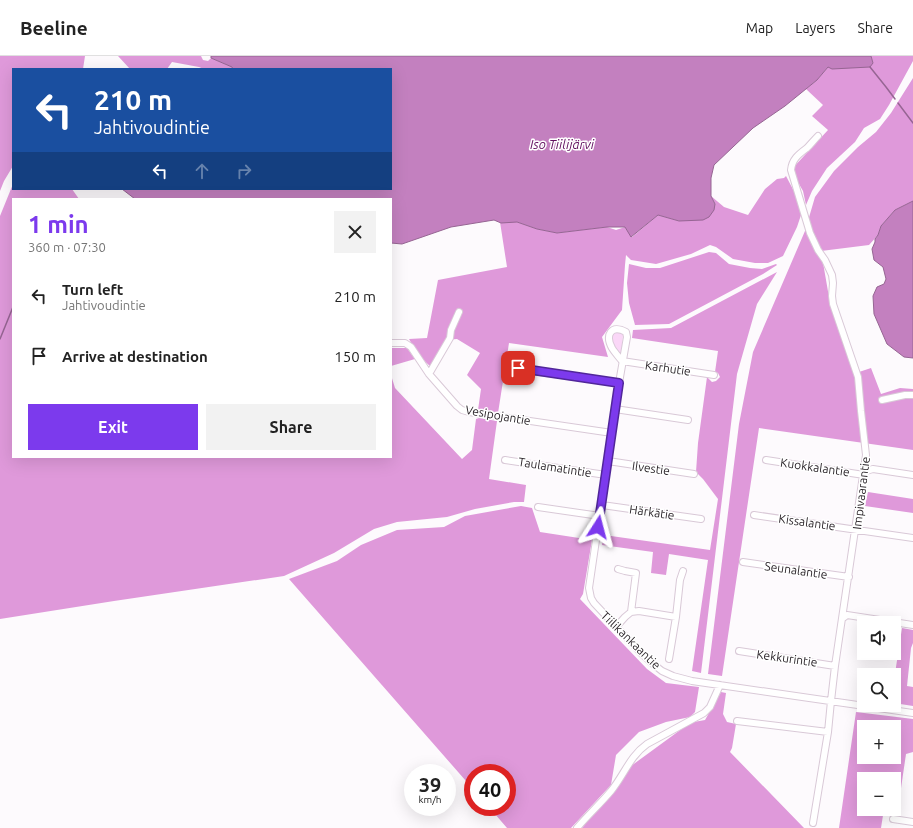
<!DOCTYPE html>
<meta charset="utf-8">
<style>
body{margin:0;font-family:Ubuntu,sans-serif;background:#f2f2f2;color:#222;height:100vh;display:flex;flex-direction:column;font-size:15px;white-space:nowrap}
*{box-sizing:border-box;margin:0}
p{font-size:13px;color:#767676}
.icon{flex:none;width:22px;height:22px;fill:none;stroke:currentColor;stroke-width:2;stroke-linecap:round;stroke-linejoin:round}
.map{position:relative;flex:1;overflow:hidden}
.details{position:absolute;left:12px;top:142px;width:380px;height:260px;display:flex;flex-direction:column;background:#fff;border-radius:0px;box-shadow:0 4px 16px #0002}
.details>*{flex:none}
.guide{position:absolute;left:12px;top:12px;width:380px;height:122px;border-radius:0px;box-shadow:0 4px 16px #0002;background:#1a4fa0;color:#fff;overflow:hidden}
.fabs{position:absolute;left:857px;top:560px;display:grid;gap:8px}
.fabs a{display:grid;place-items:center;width:44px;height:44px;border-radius:0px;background:#fff;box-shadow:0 4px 16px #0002;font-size:20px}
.speed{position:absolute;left:404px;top:708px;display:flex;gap:8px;font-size:20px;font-weight:700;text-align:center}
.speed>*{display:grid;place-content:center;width:52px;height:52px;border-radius:50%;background:#fff;box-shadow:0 4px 16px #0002;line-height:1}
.speed small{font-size:10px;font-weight:400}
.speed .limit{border:6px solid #d22;background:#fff;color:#111}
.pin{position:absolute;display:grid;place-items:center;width:34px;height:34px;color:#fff;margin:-17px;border-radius:8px;box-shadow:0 2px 6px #0006}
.me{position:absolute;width:44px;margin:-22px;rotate:9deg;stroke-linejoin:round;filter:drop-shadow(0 0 3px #0008)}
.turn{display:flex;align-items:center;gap:14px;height:84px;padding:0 16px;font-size:18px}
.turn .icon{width:52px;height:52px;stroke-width:2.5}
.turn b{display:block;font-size:28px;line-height:34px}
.lanes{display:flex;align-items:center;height:38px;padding:0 16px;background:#0003;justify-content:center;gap:20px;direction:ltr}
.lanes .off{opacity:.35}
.round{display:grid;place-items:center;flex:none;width:42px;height:42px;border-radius:0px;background:#f2f2f2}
.summary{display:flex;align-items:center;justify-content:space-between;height:68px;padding:0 16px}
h1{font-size:24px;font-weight:700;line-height:30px;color:#7c3aed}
.action{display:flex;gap:8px;margin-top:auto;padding:8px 16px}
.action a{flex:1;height:46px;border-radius:0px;background:#7c3aed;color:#fff;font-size:16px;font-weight:700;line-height:46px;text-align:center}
.action a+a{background:#f2f2f2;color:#222}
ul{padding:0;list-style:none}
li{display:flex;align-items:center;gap:12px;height:60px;padding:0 16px}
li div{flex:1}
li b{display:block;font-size:15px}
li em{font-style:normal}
header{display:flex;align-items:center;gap:24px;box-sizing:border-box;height:56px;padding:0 20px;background:#fff;border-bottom:1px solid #e0e0e0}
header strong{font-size:19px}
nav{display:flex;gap:22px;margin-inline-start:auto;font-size:14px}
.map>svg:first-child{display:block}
.green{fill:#fad7f7}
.forest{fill:#df99da;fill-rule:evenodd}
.water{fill:#c380bf;stroke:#966593}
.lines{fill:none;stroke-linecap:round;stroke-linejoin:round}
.stream{stroke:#966593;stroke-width:1.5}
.minor-casing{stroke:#d9c9d7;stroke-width:8}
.minor{stroke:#fff;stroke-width:6}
.route-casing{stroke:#51269a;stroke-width:10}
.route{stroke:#7c3aed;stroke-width:7}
.labels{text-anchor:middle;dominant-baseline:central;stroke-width:3;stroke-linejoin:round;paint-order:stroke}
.street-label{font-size:12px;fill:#2c262b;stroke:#fff}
.water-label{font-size:13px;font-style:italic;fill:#610e5f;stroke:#fff}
</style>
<header>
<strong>Beeline</strong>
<nav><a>Map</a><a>Layers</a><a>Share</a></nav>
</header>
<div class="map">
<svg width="913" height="772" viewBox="0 0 913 772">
<rect width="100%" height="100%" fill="#fdfafd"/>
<path class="green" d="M622 275 623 279 621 300C615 292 609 286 614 276Z"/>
<path class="forest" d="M0 0H85L83 13H13V110L4 125 0 135Z
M118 0H201L203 4 208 5 211 2 232 11 233 13H204L199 11 172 6 167 13H130Z
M871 0H913V5L889 49 880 63 864 72 855 86 827 112 812 135 806 149 803 135 791 114 828 74 812 60 823 49 806 33 817 24 828 11 873 7Z
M913 22V145L895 154 881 170 878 179 869 189 821 195 830 247 856 317 871 312 881 338 900 332 913 333V394L759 372 722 620 708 618 739 368 753 296 805 175 815 141 834 115 858 91 876 76 891 57Z
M786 120 797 141 801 159 797 171 783 200 768 207H755L733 203 716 191 710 189 691 198 656 208 631 204 626 199 625 209 622 254 602 281 608 301 509 287 498 357 478 354 481 333 467 319 480 297 457 283 445 284 431 311 418 299 409 283 427 282 438 224 507 211 500 166H517L537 173 557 177 607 171 616 174 625 171 632 181 658 159 679 165 715 148 711 140 724 151 748 159 765 133 777 123 784 122Z
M13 128V133H72L79 143H13V401H391V319L395 332 462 403 472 394 476 363 479 362 497 365 489 423 526 429 524 446H514L475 453 447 461 397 466 374 473 334 497 284 520 114 545 0 563V160Z
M709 196 716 197 729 208 750 212 762 213 776 208 777 209 763 218 669 268 635 269 629 247 627 227 629 208 646 212H660Z
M777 216 757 248 737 318 701 617 692 615 708 504 669 498 666 519 651 517 653 496 602 489 604 479 710 494 718 443 703 423 696 416 698 387 707 321 712 326 716 325 720 321 718 317 715 316 718 295 632 282 633 274 671 272Z
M391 292H407L415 303 391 310Z
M868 436 913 443V457L865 450Z
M521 450 532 452 540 476 592 484 583 538 580 543 647 613 666 627 699 631 695 656 690 661 666 666 639 676 616 699 611 729 571 772H507L489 751H507V717H473V733L289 523 337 505 361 489 397 474 444 471 465 460Z
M902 572 913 574V587L911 592 907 630 913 631V650L894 647V624Z
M721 636 726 637 723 658 727 666 736 668 732 692 730 696 804 772H582L631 710 683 672 694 666 705 664Z
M856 656 913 663V696L906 698 900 739 894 738V723H864V753H884L881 772H839ZM864 671H894V701H864Z"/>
<path class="water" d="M211 0H871L873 7 870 11 832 13 828 11 817 24 785 50 753 72 714 109 711 122V140L715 148 714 154 709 161 703 164 679 165 658 159 631 181 625 171H607L557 177 537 173 517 166 501 167 494 164 451 171 402 188 391 187V143H135L122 133H391V13H233L232 11 211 2Z
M913 145V302L904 301 887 288 874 258 873 240 877 231 884 228 886 223 883 211 874 204 872 193 875 186V183L878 179 881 170 895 154Z"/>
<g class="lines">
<path class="stream" d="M870 11 886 31 895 43
M898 47 913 67
M0 283 13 251"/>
<g class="minor-casing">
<path id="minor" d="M391 287H405L411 291 429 318 457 350 462 354 469 356 612 377
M622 305C619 301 615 297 612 292 605 279 611 268 626 276L627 281 619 327 589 532 591 542 594 547 642 598 653 608 662 615 673 620 692 625 913 657
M622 305 714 319
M517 313 619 327
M429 318 450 282 451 274 459 256
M882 344 905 339H913
M615 353 688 364
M505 404 606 419
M766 404 864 419 866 415 873 413 913 419
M608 405 694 418
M602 449 701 463
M538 451 600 460
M754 459 913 482
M743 506 849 521
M631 556 639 555 676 561 680 524 683 515
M843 562 847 559 913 569
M616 571 625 561 631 556 636 517 625 515 618 513
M739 595 835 610
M669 603 676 561
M737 665 828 676
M893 763 913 766
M813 767 828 676 831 645 835 610 866 399 861 355 858 321 833 248 832 240 833 227 832 219 825 204 818 194 810 177 791 114C792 103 799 98 807 92 811 88 814 84 818 80
M577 772C588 759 600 748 611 735 624 719 630 700 647 688L704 657 710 651 720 629"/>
</g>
<use href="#minor" class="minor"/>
</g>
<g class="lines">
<g class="route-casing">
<path id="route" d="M518 312 619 327 598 471"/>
</g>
<use href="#route" class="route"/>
</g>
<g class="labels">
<g class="street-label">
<text transform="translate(668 312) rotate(8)">Karhutie</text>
<text transform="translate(498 359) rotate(10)">Vesipojantie</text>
<text transform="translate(555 411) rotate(9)">Taulamatintie</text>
<text transform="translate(815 411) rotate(8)">Kuokkalantie</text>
<text transform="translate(651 412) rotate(8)">Ilvestie</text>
<text transform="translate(861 437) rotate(-83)">Impivaarantie</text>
<text transform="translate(652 456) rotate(8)">Härkätie</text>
<text transform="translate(807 466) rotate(8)">Kissalantie</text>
<text transform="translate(796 514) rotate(8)">Seunalantie</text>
<text transform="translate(631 584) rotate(44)">Tiilikankaantie</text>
<text transform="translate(787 602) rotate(8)">Kekkurintie</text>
</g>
<g class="water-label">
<text x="562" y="88">Iso Tiilijärvi</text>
</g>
</g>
</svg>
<div class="fabs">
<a><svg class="icon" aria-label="sound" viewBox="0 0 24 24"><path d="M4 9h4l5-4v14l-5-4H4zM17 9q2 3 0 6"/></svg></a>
<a><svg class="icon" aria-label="search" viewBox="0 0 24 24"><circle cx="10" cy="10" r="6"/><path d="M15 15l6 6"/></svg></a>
<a>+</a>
<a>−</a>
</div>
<div class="speed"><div>39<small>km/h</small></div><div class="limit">40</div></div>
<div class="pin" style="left:518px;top:312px;background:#d93025"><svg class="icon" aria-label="arrive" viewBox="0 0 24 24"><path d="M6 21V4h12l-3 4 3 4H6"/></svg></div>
<svg class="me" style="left:598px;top:471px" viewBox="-20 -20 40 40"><path d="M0-17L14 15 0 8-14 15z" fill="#7c3aed" stroke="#fff" stroke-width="4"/></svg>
<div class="guide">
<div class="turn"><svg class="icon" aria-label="left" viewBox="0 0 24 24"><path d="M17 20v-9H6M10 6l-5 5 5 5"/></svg><div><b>210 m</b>Jahtivoudintie</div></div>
<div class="lanes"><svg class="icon" aria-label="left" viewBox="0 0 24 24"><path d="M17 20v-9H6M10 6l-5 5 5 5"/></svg><svg class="icon off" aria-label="ahead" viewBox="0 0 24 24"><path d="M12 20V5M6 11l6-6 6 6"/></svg><svg class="icon off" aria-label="right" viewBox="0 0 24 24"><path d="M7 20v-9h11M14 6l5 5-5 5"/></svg></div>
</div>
<section class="details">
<div class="summary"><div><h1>1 min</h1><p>360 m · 07:30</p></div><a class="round"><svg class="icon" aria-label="close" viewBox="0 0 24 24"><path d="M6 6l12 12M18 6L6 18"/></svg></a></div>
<ul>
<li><svg class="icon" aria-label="left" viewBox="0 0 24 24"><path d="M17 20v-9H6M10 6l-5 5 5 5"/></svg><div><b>Turn left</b><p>Jahtivoudintie</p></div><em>210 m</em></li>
<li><svg class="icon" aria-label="arrive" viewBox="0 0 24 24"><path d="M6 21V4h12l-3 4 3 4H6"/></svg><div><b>Arrive at destination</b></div><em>150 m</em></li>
</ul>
<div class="action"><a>Exit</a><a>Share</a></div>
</section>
</div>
